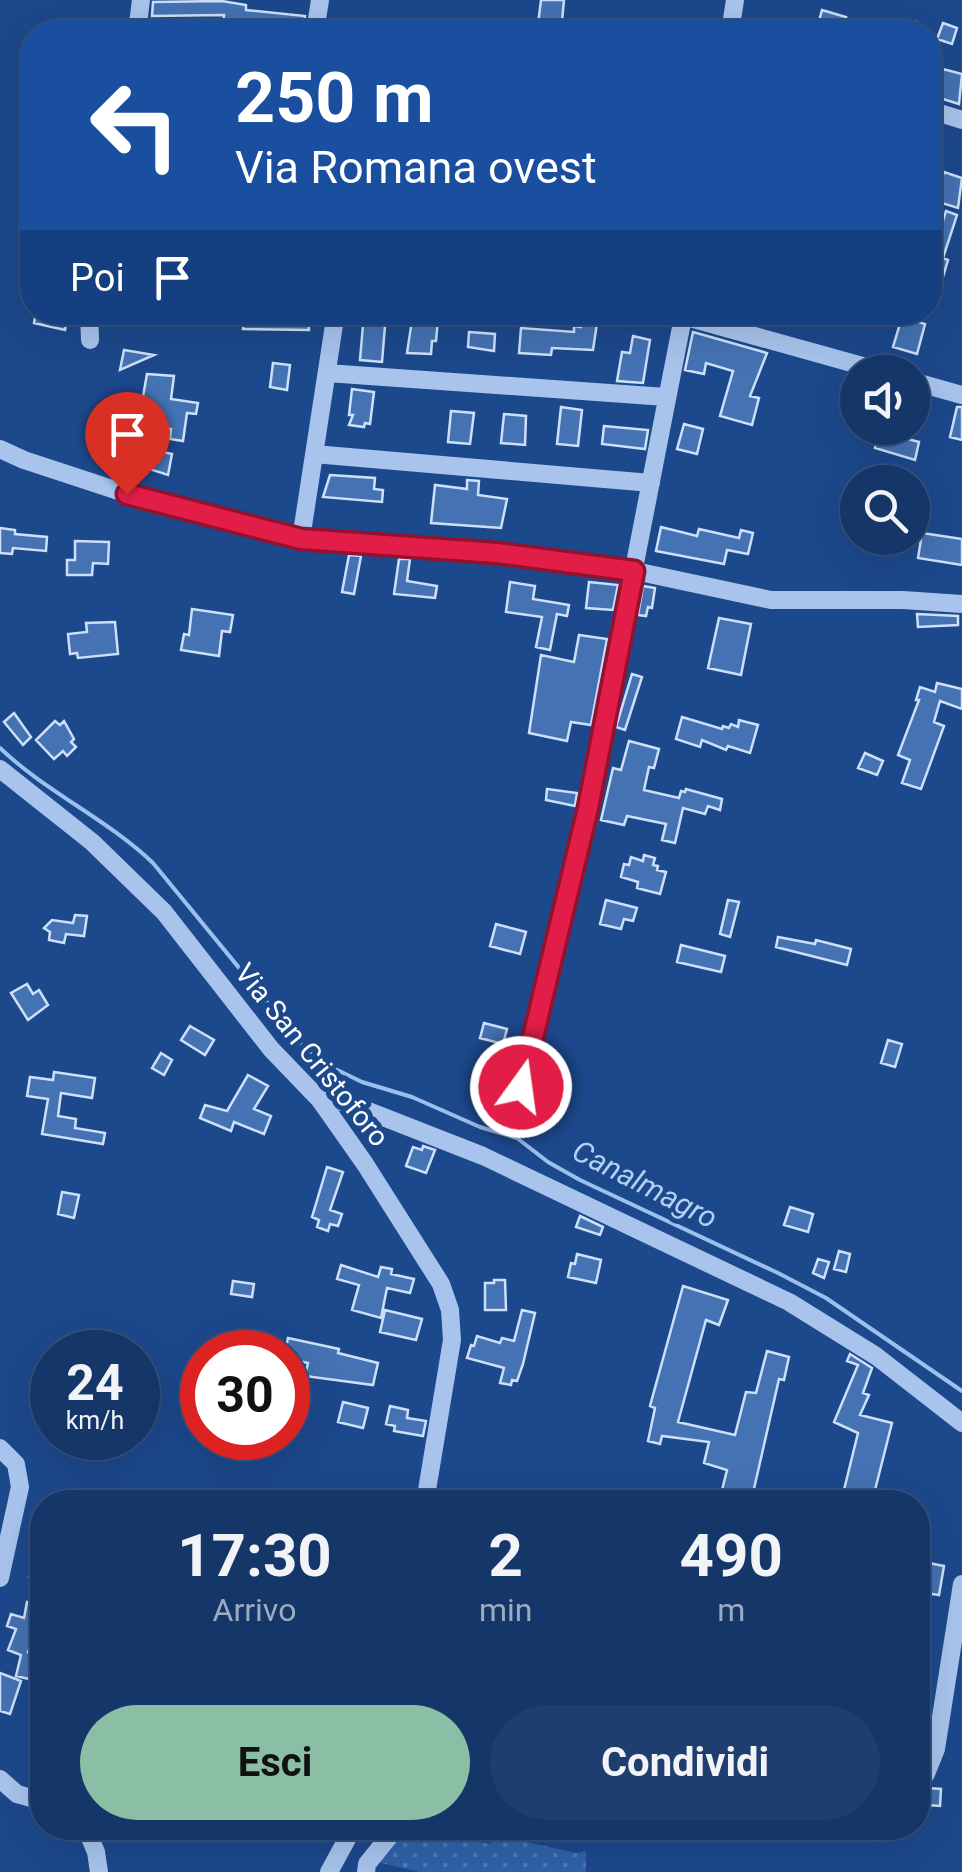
<!DOCTYPE html>
<html lang="it">
<style>
body{margin:0;font-family:Roboto,sans-serif;background:#1e3e6f;color:#f1f3f6;height:100vh;display:flex;flex-direction:column;font-size:38px;white-space:nowrap}
*{box-sizing:border-box;margin:0}
p{font-size:32px;color:#9dabc0}
.icon{flex:none;width:55px;height:55px;fill:none;stroke:currentColor;stroke-width:2;stroke-linecap:round;stroke-linejoin:round}
.map{position:relative;flex:1;overflow:hidden}
.sheet{position:absolute;left:30px;top:1490px;width:900px;height:350px;display:flex;flex-direction:column;background:#153669;border-radius:40px;box-shadow:0 10px 40px #0002,0 0 0 2px #34507d}
.sheet>*{flex:none}
.guide{position:absolute;left:20px;top:20px;width:922px;height:305px;border-radius:40px;box-shadow:0 10px 40px #0002,0 0 0 2px #34507d;background:#1a4fa0;color:#fff;overflow:hidden}
.tools{position:absolute;left:840px;top:355px;display:grid;gap:20px}
.tools a{display:grid;place-items:center;width:90px;height:90px;border-radius:50%;background:#153669;box-shadow:0 10px 40px #0002,0 0 0 2px #34507d;font-size:50px}
.speed{position:absolute;left:30px;top:1330px;display:flex;gap:20px;font-size:50px;font-weight:700;text-align:center}
.speed>*{display:grid;place-content:center;width:130px;height:130px;border-radius:50%;background:#153669;box-shadow:0 10px 40px #0002,0 0 0 2px #34507d;line-height:1}
.speed small{font-size:25px;font-weight:400}
.speed .limit{border:15px solid #d22;background:#fff;color:#111}
.pin{position:absolute;display:grid;place-items:center;width:85px;height:85px;color:#fff;margin:-102px -42px;border-radius:50% 50% 50% 0;rotate:-45deg;box-shadow:0 0 10px #0007}
.pin .icon{rotate:45deg}
.me{position:absolute;width:110px;margin:-55px;rotate:14deg;stroke-linejoin:round;filter:drop-shadow(0 0 8px #0008)}
.turn{display:flex;align-items:center;gap:35px;height:210px;padding:0 50px;font-size:45px}
.turn .icon{width:130px;height:130px;stroke-width:2.5}
.turn b{display:block;font-size:70px;line-height:85px}
.then{display:flex;align-items:center;height:95px;padding:0 50px;background:#0003;gap:20px;font-size:38px}
.eta{display:flex;justify-content:space-evenly;align-items:center;height:170px;text-align:center}
.eta b{font-size:60px;font-weight:700;line-height:70px}
.action{display:flex;gap:20px;margin-top:auto;padding:20px 50px}
.action a{flex:1;height:115px;border-radius:60px;background:#8abfa5;color:#111;font-size:40px;font-weight:700;line-height:115px;text-align:center}
.action a+a{background:#1e3e6f;color:#f1f3f6}
.map>svg:first-child{display:block}
.grass{fill:url(#grass-dots)}
.lines{fill:none;stroke-linecap:round;stroke-linejoin:round}
.stream{stroke:#9bbfef;stroke-width:4}
.building{fill:#4472b3;stroke:#cee0f9;stroke-width:2.5}
.minor{stroke:#a8c4ed;stroke-width:18}
.route-casing{stroke:#92132f;stroke-width:25}
.route{stroke:#e11d48;stroke-width:18}
.labels{text-anchor:middle;dominant-baseline:central;stroke-width:10;stroke-linejoin:round;paint-order:stroke}
.street-label{font-size:28px;fill:#fff;stroke:#1c488c}
.water-label{font-size:30px;font-style:italic;fill:#b4cff4;stroke:#1c488c}
</style>
<div class="map">
<svg width="962" height="1872" viewBox="0 0 962 1872">
<defs>
<pattern id="grass-dots" width="8" height="8" patternUnits="userSpaceOnUse" patternTransform="scale(2.5)"><rect width="8" height="8" fill="#2f62a9"/><path d="M2 2h.1M6 6h.1" fill="none" stroke="#4e7ab6" stroke-width="1.8" stroke-linecap="round"/></pattern>
</defs>
<rect width="100%" height="100%" fill="#1c488c"/>
<path class="grass" d="M402 1829 491 1844 494 1835 577 1853 586 1851V1872H420L377 1862Z"/>
<g class="lines">
<path class="stream" d="M0 748C46 792 107 819 153 863L304 1047 327 1065 362 1082 412 1097 480 1127 517 1138 548 1162 580 1180 778 1273 826 1298 962 1391"/>
</g>
<path class="building" d="M541 0H564L561 32H537Z
M222 1 246 5V10L305 16 303 32 257 31 223 25 224 15 152 16 153 2Z
M822 10 846 17 842 32H816Z
M330 20 371 25 370 32H328Z
M892 21 916 22 915 32H892Z
M943 23 957 28 952 44 937 39Z
M943 69 962 74 959 104 930 95 934 81 939 82Z
M944 172 962 178 958 208 935 201Z
M946 211 957 215 943 258 948 260 942 280 930 277V227L940 231Z
M36 312H68L65 330 34 323Z
M248 312H308L309 330 243 329 244 315Z
M575 312H621L620 325 597 323 593 350 552 348 551 355 519 353 521 328 574 332V326L581 327 582 322 575 321Z
M364 313 386 314 382 362 360 360Z
M902 317 925 324 917 354 893 347Z
M422 318 438 319 436 341H432L431 354 407 353 412 320Z
M469 332 495 334 494 351 468 347Z
M693 332 767 353 750 396 759 398 752 425 720 416 733 371 706 363 704 374 685 370Z
M633 336 650 340 643 383 617 381 622 352 630 353Z
M124 350 154 355 120 370Z
M273 363 290 365 287 390 270 387Z
M147 374 174 376 171 399 198 403 196 414 187 413 183 441 170 439 171 429 143 425 145 414 140 413Z
M352 389 374 392 370 424 365 423 364 427 349 425 353 415H349Z
M561 407 582 410 578 446 557 444Z
M957 407H962V440L950 437Z
M451 411 474 413 470 444 448 442Z
M504 414 526 416 525 445 501 443Z
M684 424 703 429 697 454 677 449Z
M604 426 648 430 645 449 602 444Z
M881 428H903L900 437 919 442 915 460 875 448Z
M150 449 172 454 168 475 146 468Z
M330 475 375 478 374 489 383 490 382 502 323 497Z
M467 480 479 481 478 495 507 499 501 528 431 523 435 485 467 489Z
M661 527 697 536 699 529 739 538 741 530 753 533 748 554 727 550 724 564 656 551Z
M0 528 15 530V534L47 537 46 551 13 548 12 554 0 553Z
M922 533 962 539V565L918 558Z
M75 541 109 542 108 564 93 563 92 575H67V560H75Z
M349 555 361 556 354 594 342 592Z
M399 559H410L407 581 437 586 435 598 394 594Z
M510 582 535 586 533 599 569 605 567 616 557 614 550 650 536 647 542 617 506 612Z
M589 582 618 585 613 610 586 608Z
M643 586 655 588 652 608 648 607 646 616 638 615Z
M192 609 233 615 230 632 222 631 219 656 181 650 184 634 189 635Z
M917 614 958 616V625L918 627Z
M719 618 751 624 741 675 708 668Z
M115 622 118 654 78 658 77 653 70 654 68 634 87 632 86 623Z
M579 635 607 639 591 725 571 722 567 741 529 733 541 655 574 662Z
M632 674 642 677 625 730 616 727Z
M937 683 962 689V709L940 701 934 722 944 726 921 789 902 783 910 760 898 755 919 700H916L920 687 935 692Z
M14 713 31 737 23 745 4 722Z
M682 717 722 729 723 726 729 728 731 724 738 727 739 720 758 725 750 753 728 746 726 750 702 740 700 747 676 739Z
M55 721 60 725 64 721 74 739 71 742 76 747 67 756 63 751 54 759 36 740Z
M629 741 659 749 654 768 649 767 644 790 679 798 681 791 685 792 686 789 722 799 720 810 708 806 705 814 683 808 675 843 662 840 666 824 627 816 624 825 601 820 613 768 621 770Z
M865 753 883 761 877 775 858 768Z
M547 789 577 793 575 806 546 800Z
M644 855 655 858 653 865 658 866 657 870 666 872 660 894 637 888 638 882 621 877 624 864 629 865 631 857 643 861Z
M606 900 637 908 633 921 624 919 621 929 600 924Z
M728 900 739 902 730 937 720 934Z
M75 915 87 916 84 936 66 934 64 943 49 940 50 932 44 928 52 920 73 923Z
M496 924 526 932 520 954 490 946Z
M778 937 815 944 816 940 851 949 847 965 776 947Z
M681 945 725 956 721 972 677 962Z
M27 984 33 994 39 990 48 1005 28 1020 11 993Z
M484 1023 507 1029 503 1044 480 1038Z
M190 1026 214 1040 205 1055 181 1040Z
M888 1040 902 1044 895 1067 881 1063Z
M161 1053 172 1060 164 1075 152 1068Z
M54 1072 95 1078 92 1098 61 1093 58 1116 76 1119 75 1128 105 1133 103 1144 42 1134 48 1099 27 1096 30 1077 53 1080Z
M248 1075 268 1086 254 1109 271 1116 264 1134 234 1122 231 1131 200 1118 205 1105 227 1111Z
M423 1146 435 1150 426 1173 406 1166 413 1147 422 1150Z
M327 1167 343 1172 330 1210 342 1214 338 1226 330 1224 328 1231 317 1227 319 1220 312 1217Z
M62 1192 79 1195 74 1218 58 1214Z
M790 1207 813 1214 808 1232 784 1225Z
M580 1216 603 1227 600 1235 576 1227Z
M839 1251 850 1254 846 1272 834 1269Z
M577 1254 601 1260 596 1283 568 1277 571 1263 575 1264Z
M818 1259 829 1262 824 1278 813 1273Z
M341 1265 378 1277 381 1267 392 1269 391 1274 414 1279 410 1293 387 1288 381 1318 352 1310 359 1285 337 1279Z
M494 1280H505L506 1310H485V1283H494Z
M233 1281 254 1284 252 1297 231 1294Z
M683 1286 728 1300 719 1325 706 1320 678 1422 735 1435 746 1392 756 1393 767 1351 789 1357 784 1380 779 1379 751 1502H719L727 1470 704 1463 709 1442 662 1436 660 1444 648 1441 655 1408 650 1406Z
M385 1310 422 1319 416 1340 380 1332Z
M522 1310 535 1313 523 1364 517 1381 512 1380 511 1385 500 1383 504 1368 467 1358 471 1345 474 1346 477 1336 500 1343 502 1338 514 1341Z
M288 1338 339 1349 338 1353 378 1363 373 1385 305 1376 308 1363 288 1359 285 1352Z
M850 1354 872 1368 863 1393 869 1395 860 1415 892 1423 872 1502H841L858 1433 834 1422 858 1365 847 1361Z
M343 1402 368 1408 363 1428 338 1422Z
M390 1406 408 1410 407 1418 426 1421 423 1436 394 1431 395 1426 386 1424Z
M31 1560 42 1562V1579L29 1577Z
M924 1562 944 1566 939 1595 919 1592Z
M27 1602 42 1605V1622H39L28 1652 42 1655V1682L16 1676 21 1655 8 1650 16 1629 7 1626 11 1614 24 1618Z
M0 1673 21 1681 10 1714 0 1711Z
M928 1788 941 1789 940 1806 927 1805Z"/>
<g class="lines">
<path class="minor" d="M137 32 141 0
M315 32 320 0
M730 32 735 0
M930 110 962 120
M89 312 90 340
M656 312 683 316 884 372
M327 373 666 397
M912 381 962 395
M0 449 24 460 161 505 301 539 497 553 635 571 771 600H903L962 604
M314 454 651 483
M301 539 336 312
M0 769 92 842 164 912 271 1049 320 1100 365 1164 441 1284 450 1310 452 1340 425 1502
M521 1087 587 809 684 312
M320 1100 345 1102 483 1156 789 1302 876 1356 962 1423
M0 1448 16 1464 20 1487 0 1578
M926 1774 936 1749 962 1584
M0 1779 17 1794 42 1801
M86 1828 96 1852 99 1872
M329 1872 353 1828
M366 1872 367 1864 396 1828"/>
</g>
<g class="lines">
<g class="route-casing">
<path id="route" d="M127 494 301 539 497 553 634 571 588 808 521 1087"/>
</g>
<use href="#route" class="route"/>
</g>
<g class="labels">
<g class="street-label">
<text transform="translate(312 1055) rotate(51)">Via San Cristoforo</text>
</g>
<g class="water-label">
<text transform="translate(645 1184) rotate(27)">Canalmagro</text>
</g>
</g>
</svg>
<div class="tools">
<a><svg class="icon" aria-label="sound" viewBox="0 0 24 24"><path d="M4 9h4l5-4v14l-5-4H4zM17 9q2 3 0 6"/></svg></a>
<a><svg class="icon" aria-label="search" viewBox="0 0 24 24"><circle cx="10" cy="10" r="6"/><path d="M15 15l6 6"/></svg></a>
</div>
<div class="speed"><div>24<small>km/h</small></div><div class="limit">30</div></div>
<div class="pin" style="left:127px;top:494px;background:#d93025"><svg class="icon" aria-label="arrive" viewBox="0 0 24 24"><path d="M6 21V4h12l-3 4 3 4H6"/></svg></div>
<svg class="me" style="left:521px;top:1087px" viewBox="-20 -20 40 40"><circle r="17" fill="#e11d48" stroke="#fff" stroke-width="3"/><path d="M0-11L8 9 0 5-8 9z" fill="#fff"/></svg>
<div class="guide">
<div class="turn"><svg class="icon" aria-label="left" viewBox="0 0 24 24"><path d="M17 20v-9H6M10 6l-5 5 5 5"/></svg><div><b>250 m</b>Via Romana ovest</div></div>
<div class="then">Poi<svg class="icon" aria-label="arrive" viewBox="0 0 24 24"><path d="M6 21V4h12l-3 4 3 4H6"/></svg></div>
</div>
<section class="sheet">
<div class="eta">
<div><b>17:30</b><p>Arrivo</p></div>
<div><b>2</b><p>min</p></div>
<div><b>490</b><p>m</p></div>
</div>
<div class="action"><a>Esci</a><a>Condividi</a></div>
</section>
</div>
